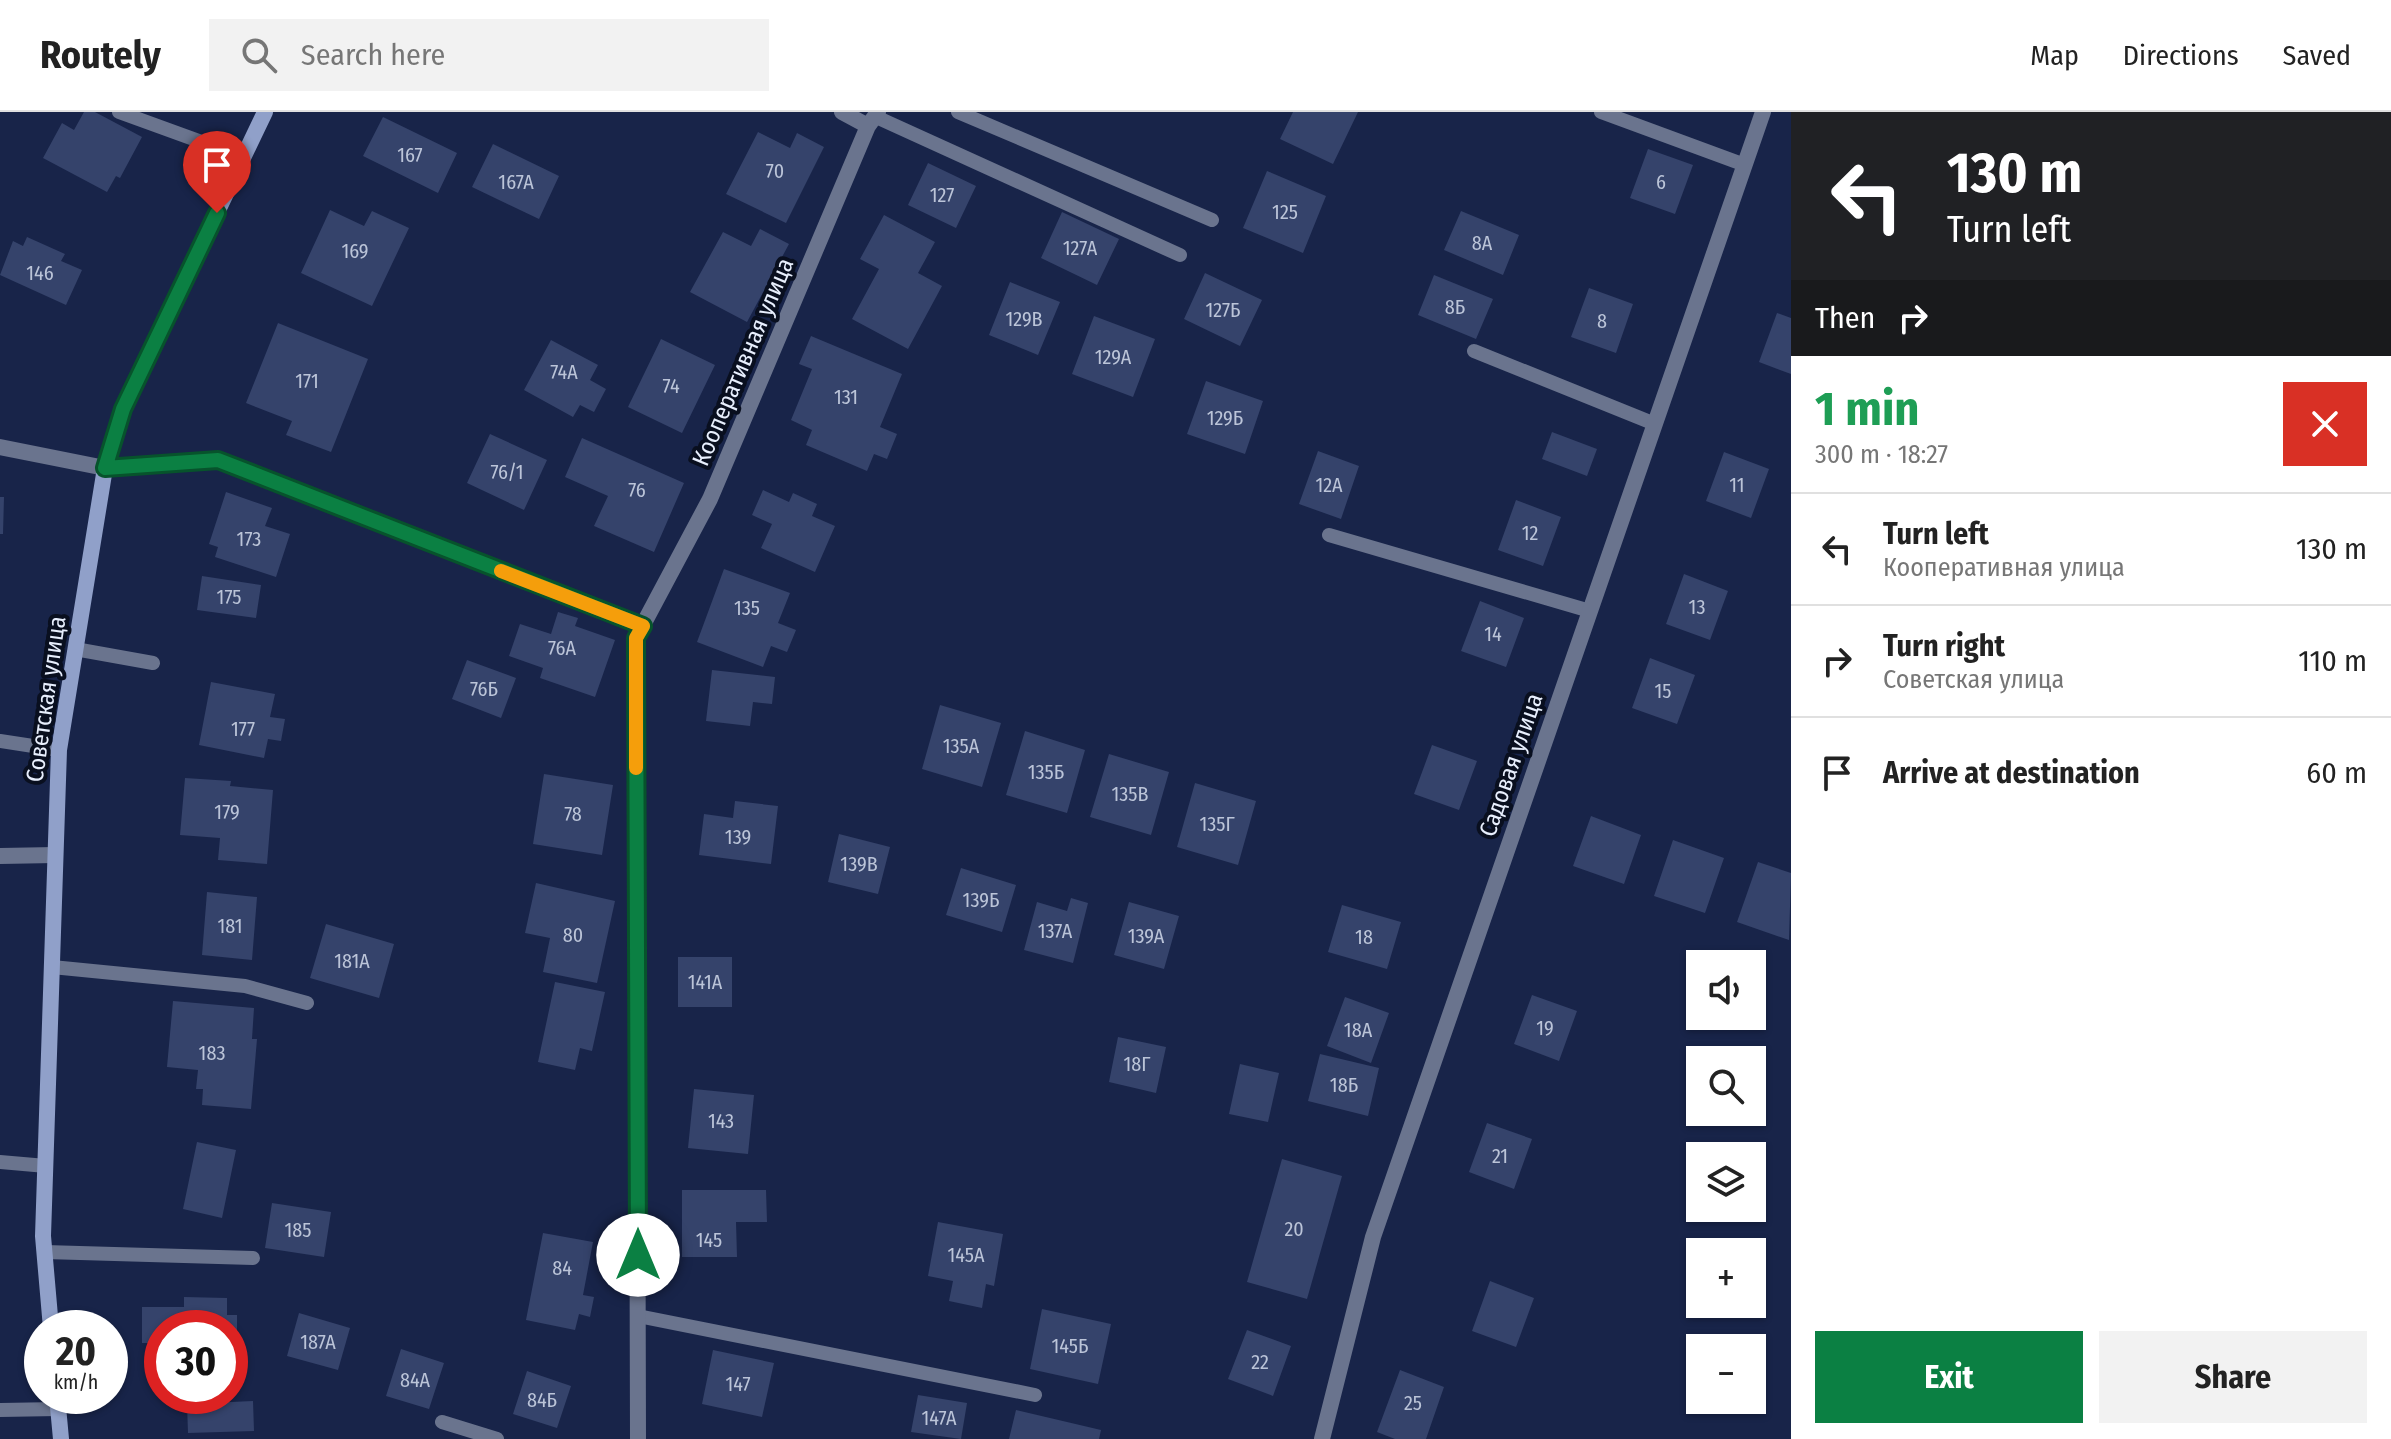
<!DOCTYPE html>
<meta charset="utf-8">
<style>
body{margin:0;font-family:"Fira Sans Condensed",sans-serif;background:#f2f2f2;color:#222;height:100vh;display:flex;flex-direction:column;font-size:30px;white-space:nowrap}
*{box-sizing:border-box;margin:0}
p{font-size:26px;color:#767676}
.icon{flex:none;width:44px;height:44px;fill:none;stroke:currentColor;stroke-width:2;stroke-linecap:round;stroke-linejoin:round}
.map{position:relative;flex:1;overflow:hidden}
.side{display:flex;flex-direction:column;background:#fff;width:600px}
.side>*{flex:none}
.guide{background:#202124;color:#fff;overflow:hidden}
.controls{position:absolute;left:1686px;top:838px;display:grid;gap:16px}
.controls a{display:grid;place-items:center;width:80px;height:80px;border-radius:0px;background:#fff;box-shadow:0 2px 6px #0004;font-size:40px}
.speed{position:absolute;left:24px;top:1198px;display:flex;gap:16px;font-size:40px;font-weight:700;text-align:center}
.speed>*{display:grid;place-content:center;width:104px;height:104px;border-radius:50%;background:#fff;box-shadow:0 2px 6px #0004;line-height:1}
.speed small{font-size:20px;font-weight:400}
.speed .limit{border:12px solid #d22;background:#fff;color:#111}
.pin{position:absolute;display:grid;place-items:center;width:68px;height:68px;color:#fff;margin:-82px -34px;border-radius:50% 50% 50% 0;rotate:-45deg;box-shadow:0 0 8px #0007}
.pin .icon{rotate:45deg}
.me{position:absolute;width:88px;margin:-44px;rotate:0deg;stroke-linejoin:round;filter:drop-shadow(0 0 6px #0008)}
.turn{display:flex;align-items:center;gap:28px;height:168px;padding:0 24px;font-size:36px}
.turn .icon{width:104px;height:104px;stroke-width:2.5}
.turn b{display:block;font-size:56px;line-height:68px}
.then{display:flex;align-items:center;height:76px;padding:0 24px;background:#0003;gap:16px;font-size:30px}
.round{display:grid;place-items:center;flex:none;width:84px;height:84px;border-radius:0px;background:#f2f2f2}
.headline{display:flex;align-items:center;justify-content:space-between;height:136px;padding:0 24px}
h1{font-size:48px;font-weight:700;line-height:60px;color:#1e9e55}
.primary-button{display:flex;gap:16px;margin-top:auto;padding:16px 24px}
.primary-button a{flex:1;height:92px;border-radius:0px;background:#0b8043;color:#fff;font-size:32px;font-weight:700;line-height:92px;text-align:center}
.primary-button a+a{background:#f2f2f2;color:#222}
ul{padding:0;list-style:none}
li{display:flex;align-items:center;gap:24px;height:112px;padding:0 24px;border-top:2px solid #e0e0e0}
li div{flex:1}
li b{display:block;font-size:30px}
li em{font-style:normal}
header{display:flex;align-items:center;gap:48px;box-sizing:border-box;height:112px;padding:0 40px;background:#fff;border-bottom:2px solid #e0e0e0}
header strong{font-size:38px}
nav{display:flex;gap:44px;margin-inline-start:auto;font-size:28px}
.search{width:560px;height:72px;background:#f2f2f2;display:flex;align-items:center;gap:20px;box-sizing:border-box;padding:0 28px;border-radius:0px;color:#767676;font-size:30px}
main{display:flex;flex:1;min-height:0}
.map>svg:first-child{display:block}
.building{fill:#35436b}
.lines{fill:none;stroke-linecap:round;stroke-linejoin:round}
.lane{stroke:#6a748e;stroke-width:14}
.street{stroke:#6a748e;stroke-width:16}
.secondary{stroke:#90a0c9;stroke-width:16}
.route-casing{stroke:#07532c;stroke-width:20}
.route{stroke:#0b8043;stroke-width:14}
.slow{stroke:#f59e0b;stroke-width:14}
.labels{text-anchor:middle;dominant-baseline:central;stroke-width:8;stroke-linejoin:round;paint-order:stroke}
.number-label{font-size:20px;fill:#bbc4d8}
.street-label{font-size:24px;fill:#e8effd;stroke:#090f1f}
</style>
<header>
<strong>Routely</strong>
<div class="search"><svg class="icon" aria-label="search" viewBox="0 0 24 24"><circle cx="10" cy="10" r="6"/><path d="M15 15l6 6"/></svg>Search here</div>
<nav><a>Map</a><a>Directions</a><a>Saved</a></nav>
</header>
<main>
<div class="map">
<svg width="1791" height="1327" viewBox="0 0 1791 1327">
<rect width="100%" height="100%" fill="#182449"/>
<path class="building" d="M84 0H95L142 25 120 66 116 64 107 80 43 46 62 11 74 18Z
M1293 0H1358L1333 52 1280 27Z
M383 5 457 41 438 81 363 44Z
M758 20 790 36 797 21 824 35 786 111 726 82Z
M493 32 559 64 539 107 472 75Z
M1648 37 1693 53 1675 102 1630 86Z
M928 51 976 74 956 116 908 93Z
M1267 59 1326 84 1303 141 1243 116Z
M330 98 364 114 372 99 409 116 372 194 301 161Z
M1461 99 1519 123 1503 163 1444 138Z
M1062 100 1119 127 1097 173 1041 146Z
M884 103 935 130 918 161 942 174 908 237 852 207 879 157 860 147Z
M760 117 789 132 747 210 690 180 723 120 751 134Z
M27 125 65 142 61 149 82 158 66 193 0 163 13 129 23 134Z
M1205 161 1262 188 1240 234 1184 207Z
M1434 163 1493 187 1476 227 1418 203Z
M1010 170 1060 190 1038 243 989 223Z
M1589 176 1633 192 1616 241 1571 225Z
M1777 201 1791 206V262L1759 250Z
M1094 204 1155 227 1133 285 1072 262Z
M278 211 368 247 331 340 286 323 292 309 246 291Z
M811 224 902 262 880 315 897 322 887 347 874 342 867 359 806 333 812 318 791 308 812 257 799 252Z
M661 227 715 253 682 321 628 295Z
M551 228 598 253 590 268 606 277 594 300 580 293 573 305 524 278Z
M1206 269 1263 289 1245 342 1187 322Z
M1552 320 1597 337 1587 364 1542 347Z
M490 322 547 348 524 398 467 371Z
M582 326 684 371 654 440 594 414 608 384 565 365Z
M1318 339 1359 354 1341 407 1299 392Z
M1724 340 1769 357 1751 406 1706 389Z
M763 378 789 390 793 381 817 392 812 404 835 414 815 460 761 436 772 412 752 403Z
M226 380 272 396 265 414 290 422 276 465 215 445 218 435 209 432Z
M0 385H4L3 422H0Z
M1516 388 1561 405 1543 454 1498 438Z
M724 457 790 481 778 511 796 518 787 540 771 534 763 555 697 530Z
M1684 462 1728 479 1710 528 1666 512Z
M202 464 261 473 256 506 197 498Z
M1480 489 1524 506 1506 555 1461 539Z
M558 500 578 506 575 514 615 528 595 585 540 566 543 556 509 544 520 512 551 522Z
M1650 546 1695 563 1677 612 1632 596Z
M467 548 516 566 501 606 452 587Z
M712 558 775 565 772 592 753 590 750 614 706 609Z
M211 570 275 582 270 605 285 607 281 629 268 627 264 646 199 633Z
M940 593 1001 611 982 675 922 657Z
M1025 619 1085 638 1067 701 1006 683Z
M1432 633 1477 649 1459 698 1414 682Z
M1109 642 1169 660 1151 723 1090 705Z
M544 662 613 673 602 743 533 732Z
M185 666 231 669 230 674 273 678 267 752 218 748 220 726 180 723Z
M1195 671 1256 689 1238 753 1177 735Z
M735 689 778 694 771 752 699 743 704 702 733 706Z
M1591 704 1641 723 1624 772 1573 754Z
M839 722 890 735 878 782 828 770Z
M1673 728 1724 746 1705 801 1654 784Z
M1758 750 1791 761 1789 828 1737 810Z
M961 756 1016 773 1002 820 946 803Z
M536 771 615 789 597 871 543 860 550 826 525 821Z
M207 780 257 785 252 848 202 843Z
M1071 786 1088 791 1073 851 1024 838 1037 790 1067 799Z
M1129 790 1179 804 1164 857 1114 843Z
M1342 793 1401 810 1387 857 1328 840Z
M326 812 394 832 379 886 310 866Z
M678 845H732V895H678Z
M555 870 605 880 592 939 580 936 575 958 538 950Z
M1532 883 1577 899 1559 949 1514 932Z
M1345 885 1389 901 1371 951 1327 934Z
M173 889 254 896 252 927H257L251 997 202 993 203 977H196L198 958 167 955Z
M1118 925 1166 935 1156 981 1109 970Z
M1320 942 1379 956 1368 1004 1308 989Z
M1240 952 1279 961 1268 1010 1229 1002Z
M694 977 754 983 748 1042 688 1036Z
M1487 1011 1532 1027 1514 1077 1469 1060Z
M197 1030 236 1038 222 1106 183 1097Z
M1282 1047 1342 1064 1307 1187 1247 1170Z
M682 1078H766L767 1110H736L737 1145H682Z
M272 1091 331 1100 324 1145 265 1136Z
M938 1110 1003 1122 994 1174 986 1172 982 1196 949 1189 953 1169 928 1164Z
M543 1121 593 1130 583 1183 594 1185 590 1205 579 1202 575 1218 526 1208Z
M1490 1169 1534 1186 1516 1235 1472 1219Z
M184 1185 227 1186V1203H237V1231H230V1216H162V1231H142V1195H184Z
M1042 1197 1111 1212 1098 1272 1030 1257Z
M299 1201 350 1216 338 1258 287 1244Z
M1247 1218 1291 1234 1273 1284 1228 1267Z
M401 1237 444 1251 429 1297 386 1284Z
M713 1238 774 1251 762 1305 702 1292Z
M1400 1258 1444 1275 1426 1327H1395L1377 1320Z
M527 1259 571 1274 557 1316 513 1302Z
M918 1283 967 1291 961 1327 911 1320Z
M253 1289 254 1319 188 1321 187 1292Z
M1016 1298 1101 1318 1099 1327H1009Z"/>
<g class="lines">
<path class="lane" d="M119 0 243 45
M958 0 1212 108
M1601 0 1745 53
M876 5 1180 143
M1474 239 1655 312
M1329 423 1590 499
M75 537 153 551
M0 629 59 638
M52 855 245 874 307 891
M0 1050 46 1054
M45 1140 253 1146
M638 1204 1035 1283
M0 1298 58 1297
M442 1310 497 1327"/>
<path class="street" d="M842 0 868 14
M0 335 105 356 218 348 643 514
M0 744 55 743
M638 1327 636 526 710 387 868 14 878 0
M1322 1327 1373 1125 1763 0"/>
<path class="secondary" d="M51 1216 43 1124 59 638 105 356 123 297 265 0
M57 1284 61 1327"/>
</g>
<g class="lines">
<g class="route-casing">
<path id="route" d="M217 101 123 297 105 356 218 348 643 514 636 526 638 1143"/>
</g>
<use href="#route" class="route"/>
<path class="slow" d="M501 459 643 514 636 526V656"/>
</g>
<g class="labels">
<g class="number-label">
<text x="410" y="43">167</text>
<text x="775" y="59">70</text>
<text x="516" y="70">167А</text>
<text x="1661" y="70">6</text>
<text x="942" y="83">127</text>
<text x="1285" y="100">125</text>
<text x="1482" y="131">8А</text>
<text x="1080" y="136">127А</text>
<text x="355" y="139">169</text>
<text x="40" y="161">146</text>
<text x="1455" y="195">8Б</text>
<text x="1223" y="198">127Б</text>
<text x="1024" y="207">129В</text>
<text x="1602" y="209">8</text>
<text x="1113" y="245">129А</text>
<text x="564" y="260">74А</text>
<text x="307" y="269">171</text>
<text x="671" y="274">74</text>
<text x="846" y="285">131</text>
<text x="1225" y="306">129Б</text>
<text x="507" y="360">76/1</text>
<text x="1329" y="373">12А</text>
<text x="1737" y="373">11</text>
<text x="637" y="378">76</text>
<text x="1530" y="421">12</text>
<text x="249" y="427">173</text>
<text x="229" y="485">175</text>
<text x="1697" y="495">13</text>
<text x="747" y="496">135</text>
<text x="1493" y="522">14</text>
<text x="562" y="536">76А</text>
<text x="484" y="577">76Б</text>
<text x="1663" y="579">15</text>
<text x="243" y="617">177</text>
<text x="961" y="634">135А</text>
<text x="1046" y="660">135Б</text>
<text x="1130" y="682">135В</text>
<text x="227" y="700">179</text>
<text x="573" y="702">78</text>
<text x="1217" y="712">135Г</text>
<text x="738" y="725">139</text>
<text x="859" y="752">139В</text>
<text x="981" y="788">139Б</text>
<text x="230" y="814">181</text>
<text x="1055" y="819">137А</text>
<text x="573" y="823">80</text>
<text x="1146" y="824">139А</text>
<text x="1364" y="825">18</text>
<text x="352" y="849">181А</text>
<text x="705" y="870">141А</text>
<text x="1545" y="916">19</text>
<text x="1358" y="918">18А</text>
<text x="212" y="941">183</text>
<text x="1137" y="952">18Г</text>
<text x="1344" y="973">18Б</text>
<text x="721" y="1009">143</text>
<text x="1500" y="1044">21</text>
<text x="1294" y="1117">20</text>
<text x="298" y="1118">185</text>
<text x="709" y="1128">145</text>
<text x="966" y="1143">145А</text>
<text x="562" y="1156">84</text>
<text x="318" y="1230">187А</text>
<text x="1070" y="1234">145Б</text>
<text x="1260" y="1250">22</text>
<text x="415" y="1268">84А</text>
<text x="738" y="1272">147</text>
<text x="542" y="1288">84Б</text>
<text x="1413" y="1291">25</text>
<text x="939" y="1306">147А</text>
</g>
<g class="street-label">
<text transform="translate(743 250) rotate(-67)">Кооперативная улица</text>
<text transform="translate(46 587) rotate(-82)">Советская улица</text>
<text transform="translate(1511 653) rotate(-71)">Садовая улица</text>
</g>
</g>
</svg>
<div class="controls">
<a><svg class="icon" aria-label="sound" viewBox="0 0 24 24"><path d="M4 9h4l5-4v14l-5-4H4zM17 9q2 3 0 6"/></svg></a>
<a><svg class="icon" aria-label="search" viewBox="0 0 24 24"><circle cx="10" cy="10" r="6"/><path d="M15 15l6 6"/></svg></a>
<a><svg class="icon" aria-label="layers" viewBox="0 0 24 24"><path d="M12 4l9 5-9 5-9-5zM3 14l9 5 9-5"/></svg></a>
<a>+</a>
<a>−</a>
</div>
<div class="speed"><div>20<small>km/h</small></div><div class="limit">30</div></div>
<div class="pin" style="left:217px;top:101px;background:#d93025"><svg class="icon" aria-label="arrive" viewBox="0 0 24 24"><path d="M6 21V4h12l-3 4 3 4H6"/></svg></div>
<svg class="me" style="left:638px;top:1143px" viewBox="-20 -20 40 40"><circle r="19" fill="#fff"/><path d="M0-13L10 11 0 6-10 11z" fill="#0b8043"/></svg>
</div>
<section class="side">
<div class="guide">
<div class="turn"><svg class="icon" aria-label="left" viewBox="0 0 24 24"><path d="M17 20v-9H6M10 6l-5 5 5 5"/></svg><div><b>130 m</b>Turn left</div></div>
<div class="then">Then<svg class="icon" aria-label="right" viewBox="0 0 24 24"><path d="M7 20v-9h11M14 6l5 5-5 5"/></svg></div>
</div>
<div class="headline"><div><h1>1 min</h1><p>300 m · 18:27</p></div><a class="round" style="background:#d93025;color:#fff"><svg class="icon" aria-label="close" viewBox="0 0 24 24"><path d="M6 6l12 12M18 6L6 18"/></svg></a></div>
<ul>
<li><svg class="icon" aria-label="left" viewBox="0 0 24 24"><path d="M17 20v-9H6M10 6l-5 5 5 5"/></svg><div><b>Turn left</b><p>Кооперативная улица</p></div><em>130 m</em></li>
<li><svg class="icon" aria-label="right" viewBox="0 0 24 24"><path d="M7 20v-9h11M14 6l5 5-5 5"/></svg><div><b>Turn right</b><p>Советская улица</p></div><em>110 m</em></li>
<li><svg class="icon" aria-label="arrive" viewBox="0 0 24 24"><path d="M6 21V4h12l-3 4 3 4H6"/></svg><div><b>Arrive at destination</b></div><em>60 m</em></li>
</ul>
<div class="primary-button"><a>Exit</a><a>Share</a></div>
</section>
</main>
